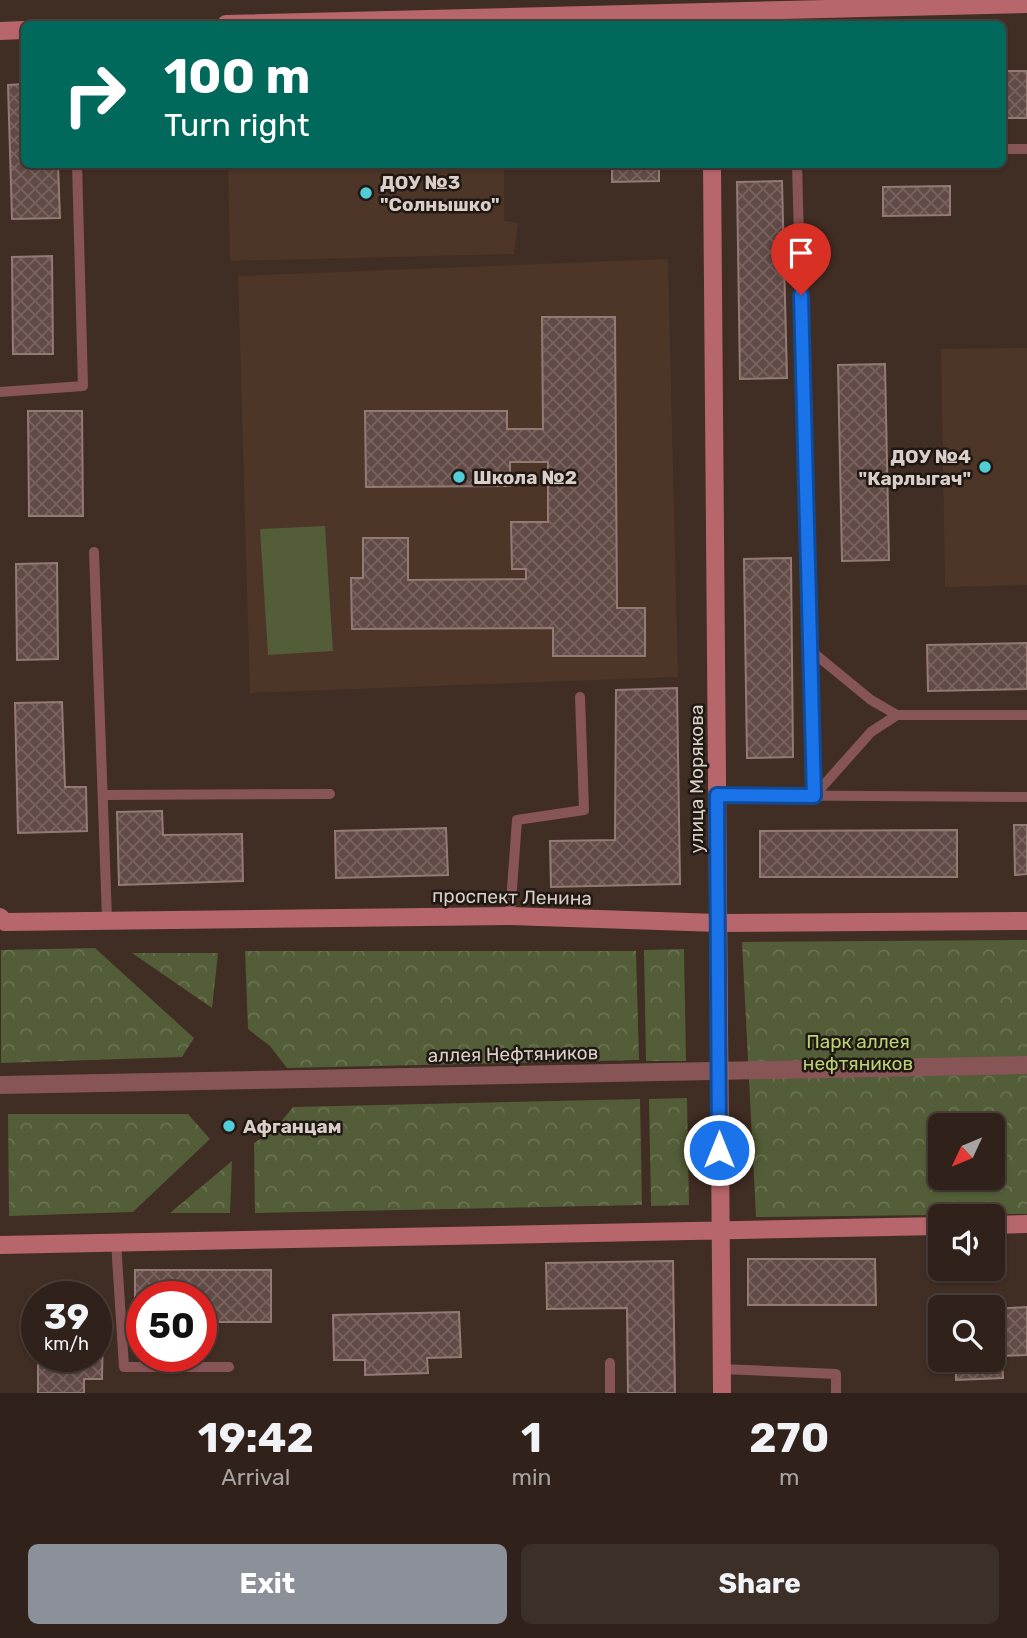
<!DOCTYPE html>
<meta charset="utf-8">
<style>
body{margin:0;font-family:Rubik,sans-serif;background:#3c2f27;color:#f1f3f6;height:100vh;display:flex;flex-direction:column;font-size:26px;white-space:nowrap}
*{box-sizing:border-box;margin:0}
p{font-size:23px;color:#a8a4a2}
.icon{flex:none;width:38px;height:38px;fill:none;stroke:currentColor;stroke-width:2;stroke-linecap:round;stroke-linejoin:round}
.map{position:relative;height:1393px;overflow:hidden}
.side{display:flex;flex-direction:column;background:#30221a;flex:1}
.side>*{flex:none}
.banner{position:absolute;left:21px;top:21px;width:985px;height:147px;border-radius:10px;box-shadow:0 2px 5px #0004,0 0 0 2px #4b3f39;background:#00695c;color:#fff;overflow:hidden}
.needle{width:46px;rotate:226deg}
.buttons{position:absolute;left:928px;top:1113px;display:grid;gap:14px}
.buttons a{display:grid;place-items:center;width:77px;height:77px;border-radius:10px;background:#30221a;box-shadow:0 2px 5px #0004,0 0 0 2px #4b3f39;font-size:35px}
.speed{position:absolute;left:21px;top:1281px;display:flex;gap:14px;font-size:35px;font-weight:700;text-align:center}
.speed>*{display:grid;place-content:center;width:91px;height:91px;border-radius:50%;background:#30221a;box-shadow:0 2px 5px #0004,0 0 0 2px #4b3f39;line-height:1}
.speed small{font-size:18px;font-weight:400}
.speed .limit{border:10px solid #d22;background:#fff;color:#111}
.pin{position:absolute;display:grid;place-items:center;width:60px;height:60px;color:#fff;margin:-72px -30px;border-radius:50% 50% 50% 0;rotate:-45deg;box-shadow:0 0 7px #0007}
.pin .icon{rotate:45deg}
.me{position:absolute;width:77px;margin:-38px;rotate:0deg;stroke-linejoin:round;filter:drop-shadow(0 0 5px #0008)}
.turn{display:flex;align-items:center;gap:24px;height:147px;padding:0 28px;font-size:32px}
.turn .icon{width:91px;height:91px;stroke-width:2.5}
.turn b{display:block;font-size:49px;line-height:60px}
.eta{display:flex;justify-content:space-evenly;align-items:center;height:119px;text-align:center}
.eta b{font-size:42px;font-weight:700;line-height:49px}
.cta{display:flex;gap:14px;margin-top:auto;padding:14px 28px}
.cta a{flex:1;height:80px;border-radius:10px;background:#8c9099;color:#fff;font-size:28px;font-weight:700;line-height:80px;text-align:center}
.cta a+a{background:#3c2f27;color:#f1f3f6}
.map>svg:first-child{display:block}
.built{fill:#4d3527}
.park{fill:url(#park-crowns);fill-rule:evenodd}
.pitch{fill:#535d37}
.building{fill:url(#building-cross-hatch);stroke:#947a75;stroke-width:2}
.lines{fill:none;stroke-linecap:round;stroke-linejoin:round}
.lane{stroke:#885557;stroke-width:10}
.street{stroke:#885557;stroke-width:18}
.secondary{stroke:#b7666b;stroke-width:18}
.route-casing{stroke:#114b97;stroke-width:18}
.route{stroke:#1a73e8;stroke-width:12}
.poi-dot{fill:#52ccd6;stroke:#201813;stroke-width:2.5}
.labels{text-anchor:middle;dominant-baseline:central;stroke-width:5;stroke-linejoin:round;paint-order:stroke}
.poi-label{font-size:19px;font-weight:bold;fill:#dacec8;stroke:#201813;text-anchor:start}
.street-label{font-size:19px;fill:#dacec8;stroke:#201813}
.park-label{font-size:19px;fill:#bad275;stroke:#201813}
</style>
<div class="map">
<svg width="1027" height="1393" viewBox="0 0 1027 1393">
<defs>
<pattern id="park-crowns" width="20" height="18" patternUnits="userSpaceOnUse" patternTransform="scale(1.75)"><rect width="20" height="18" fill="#535d37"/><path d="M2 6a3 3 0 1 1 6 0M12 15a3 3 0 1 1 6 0" fill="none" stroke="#6b7352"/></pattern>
<pattern id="building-cross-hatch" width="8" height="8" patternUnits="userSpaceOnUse" patternTransform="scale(1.75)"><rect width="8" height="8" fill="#624b46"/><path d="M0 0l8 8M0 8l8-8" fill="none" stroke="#78645f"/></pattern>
</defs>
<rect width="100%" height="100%" fill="#402d23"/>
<path class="built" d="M228 165H504V221L518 223 514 254 230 261Z
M668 259 678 677 250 693 238 276Z
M1027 348V585L945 587 941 349Z"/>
<path class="park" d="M1027 940V1214L756 1217 742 942ZM940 1125H992V1178H940Z
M95 948 194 1038 182 1057 1 1063V950Z
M684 949 686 1061H646L644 950Z
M245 951H636L639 1060 287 1068 270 1046 248 1029Z
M132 953H218L212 1008Z
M687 1098 689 1205 651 1206 649 1099Z
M640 1099 642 1205 255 1213 254 1143 275 1129 293 1107Z
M8 1114H188L210 1139 133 1212 9 1216Z
M232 1161 230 1213H170Z"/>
<path class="pitch" d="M325 526 333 651 268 655 260 529Z"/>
<path class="building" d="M1003 71H1027V118H1003Z
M24 84V164H58L60 218 12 219 8 85Z
M612 164H659V181L612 182Z
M782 181 787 378 740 379 737 182Z
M950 186V215L883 216V187Z
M52 256 53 354H13L12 257Z
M542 317H615L617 608H645V656H553V628L352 629 351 578H363V538H408V580L526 579V569H512L511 522H548V462H510V486L366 487 365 411H507V429H543Z
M885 364 889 560 842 561 838 365Z
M28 411H82L83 516H29Z
M791 558 793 757 747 758 744 559Z
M57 563 58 659 17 660 16 564Z
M1027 643V689L928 691 927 645Z
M677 688 680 884 551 887 550 841 615 840 616 690Z
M62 702 65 787H86L87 831 18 833 15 703Z
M162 811 163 835 242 834 243 881 119 885 117 812Z
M1014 825H1027V874L1015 875Z
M446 828 448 875 336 878 335 831Z
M957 830V877H760V831Z
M748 1259H875L876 1305H748Z
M673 1261 675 1393H628L627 1308 547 1309 546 1263Z
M135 1270H271V1322H201V1297H142V1338H135Z
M1027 1307V1355L1002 1356 1003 1378 956 1380V1360H992V1309Z
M459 1312 461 1357 427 1358 428 1373 365 1375V1360H334L333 1315Z
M96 1329H103L102 1379H84V1393H38V1356H96Z"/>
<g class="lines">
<path class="lane" d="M1003 149H1027
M797 164 814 796
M0 392 83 386 77 164
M94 552 107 919
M810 650 871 700 897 715
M105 795 330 794
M717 795 1027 797
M814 796 871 732 897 715H1027
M510 916 517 820 584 810 580 697
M116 1242 124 1367H229
M721 1369 836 1374V1393
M610 1393V1363"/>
<path class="street" d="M0 1085 1027 1065"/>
<path class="secondary" d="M226 24 1027 4
M0 31 24 30
M712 164 722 1393
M0 917 5 922 510 916 718 923 1027 921
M992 1225 1027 1224
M0 1245 940 1226"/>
</g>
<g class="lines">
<g class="route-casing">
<path id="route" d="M719 1150 717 795 814 796 801 295"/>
</g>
<use href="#route" class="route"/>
</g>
<g class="poi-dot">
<circle cx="366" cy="193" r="7"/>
<circle cx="985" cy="467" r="7"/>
<circle cx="459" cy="477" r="7"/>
<circle cx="229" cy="1126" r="7"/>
</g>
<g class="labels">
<g class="poi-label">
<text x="380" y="182">ДОУ №3<tspan x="380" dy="22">"Солнышко"</tspan></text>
<text x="971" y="456" text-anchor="end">ДОУ №4<tspan x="971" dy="22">"Карлыгач"</tspan></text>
<text x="473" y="477">Школа №2</text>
<text x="243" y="1126">Афганцам</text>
</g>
<g class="street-label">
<text transform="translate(696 779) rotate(-90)">улица Морякова</text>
<text transform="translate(512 897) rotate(1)">проспект Ленина</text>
<text transform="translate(513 1054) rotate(-1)">аллея Нефтяников</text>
</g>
<g class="park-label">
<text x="858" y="1041">Парк аллея<tspan x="858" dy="22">нефтяников</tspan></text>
</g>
</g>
</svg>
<div class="buttons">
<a><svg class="needle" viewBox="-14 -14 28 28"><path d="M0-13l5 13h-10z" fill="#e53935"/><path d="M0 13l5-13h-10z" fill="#a8a4a2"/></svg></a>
<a><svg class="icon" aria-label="sound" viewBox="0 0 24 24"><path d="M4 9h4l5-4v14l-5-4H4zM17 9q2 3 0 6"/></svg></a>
<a><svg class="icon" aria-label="search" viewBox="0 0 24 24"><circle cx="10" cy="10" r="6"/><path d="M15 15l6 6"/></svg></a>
</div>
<div class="speed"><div>39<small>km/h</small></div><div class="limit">50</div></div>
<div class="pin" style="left:801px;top:295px;background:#d93025"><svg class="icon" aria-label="arrive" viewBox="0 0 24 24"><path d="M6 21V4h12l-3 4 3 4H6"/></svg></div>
<svg class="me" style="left:719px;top:1150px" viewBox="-20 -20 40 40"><circle r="17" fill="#1a73e8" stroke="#fff" stroke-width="3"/><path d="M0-11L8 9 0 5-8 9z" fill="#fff"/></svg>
<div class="banner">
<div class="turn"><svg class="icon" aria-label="right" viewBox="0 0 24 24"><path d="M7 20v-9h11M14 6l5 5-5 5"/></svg><div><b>100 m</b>Turn right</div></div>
</div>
</div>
<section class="side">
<div class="eta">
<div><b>19:42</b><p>Arrival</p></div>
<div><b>1</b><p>min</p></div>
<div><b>270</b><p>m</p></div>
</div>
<div class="cta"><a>Exit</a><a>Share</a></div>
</section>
